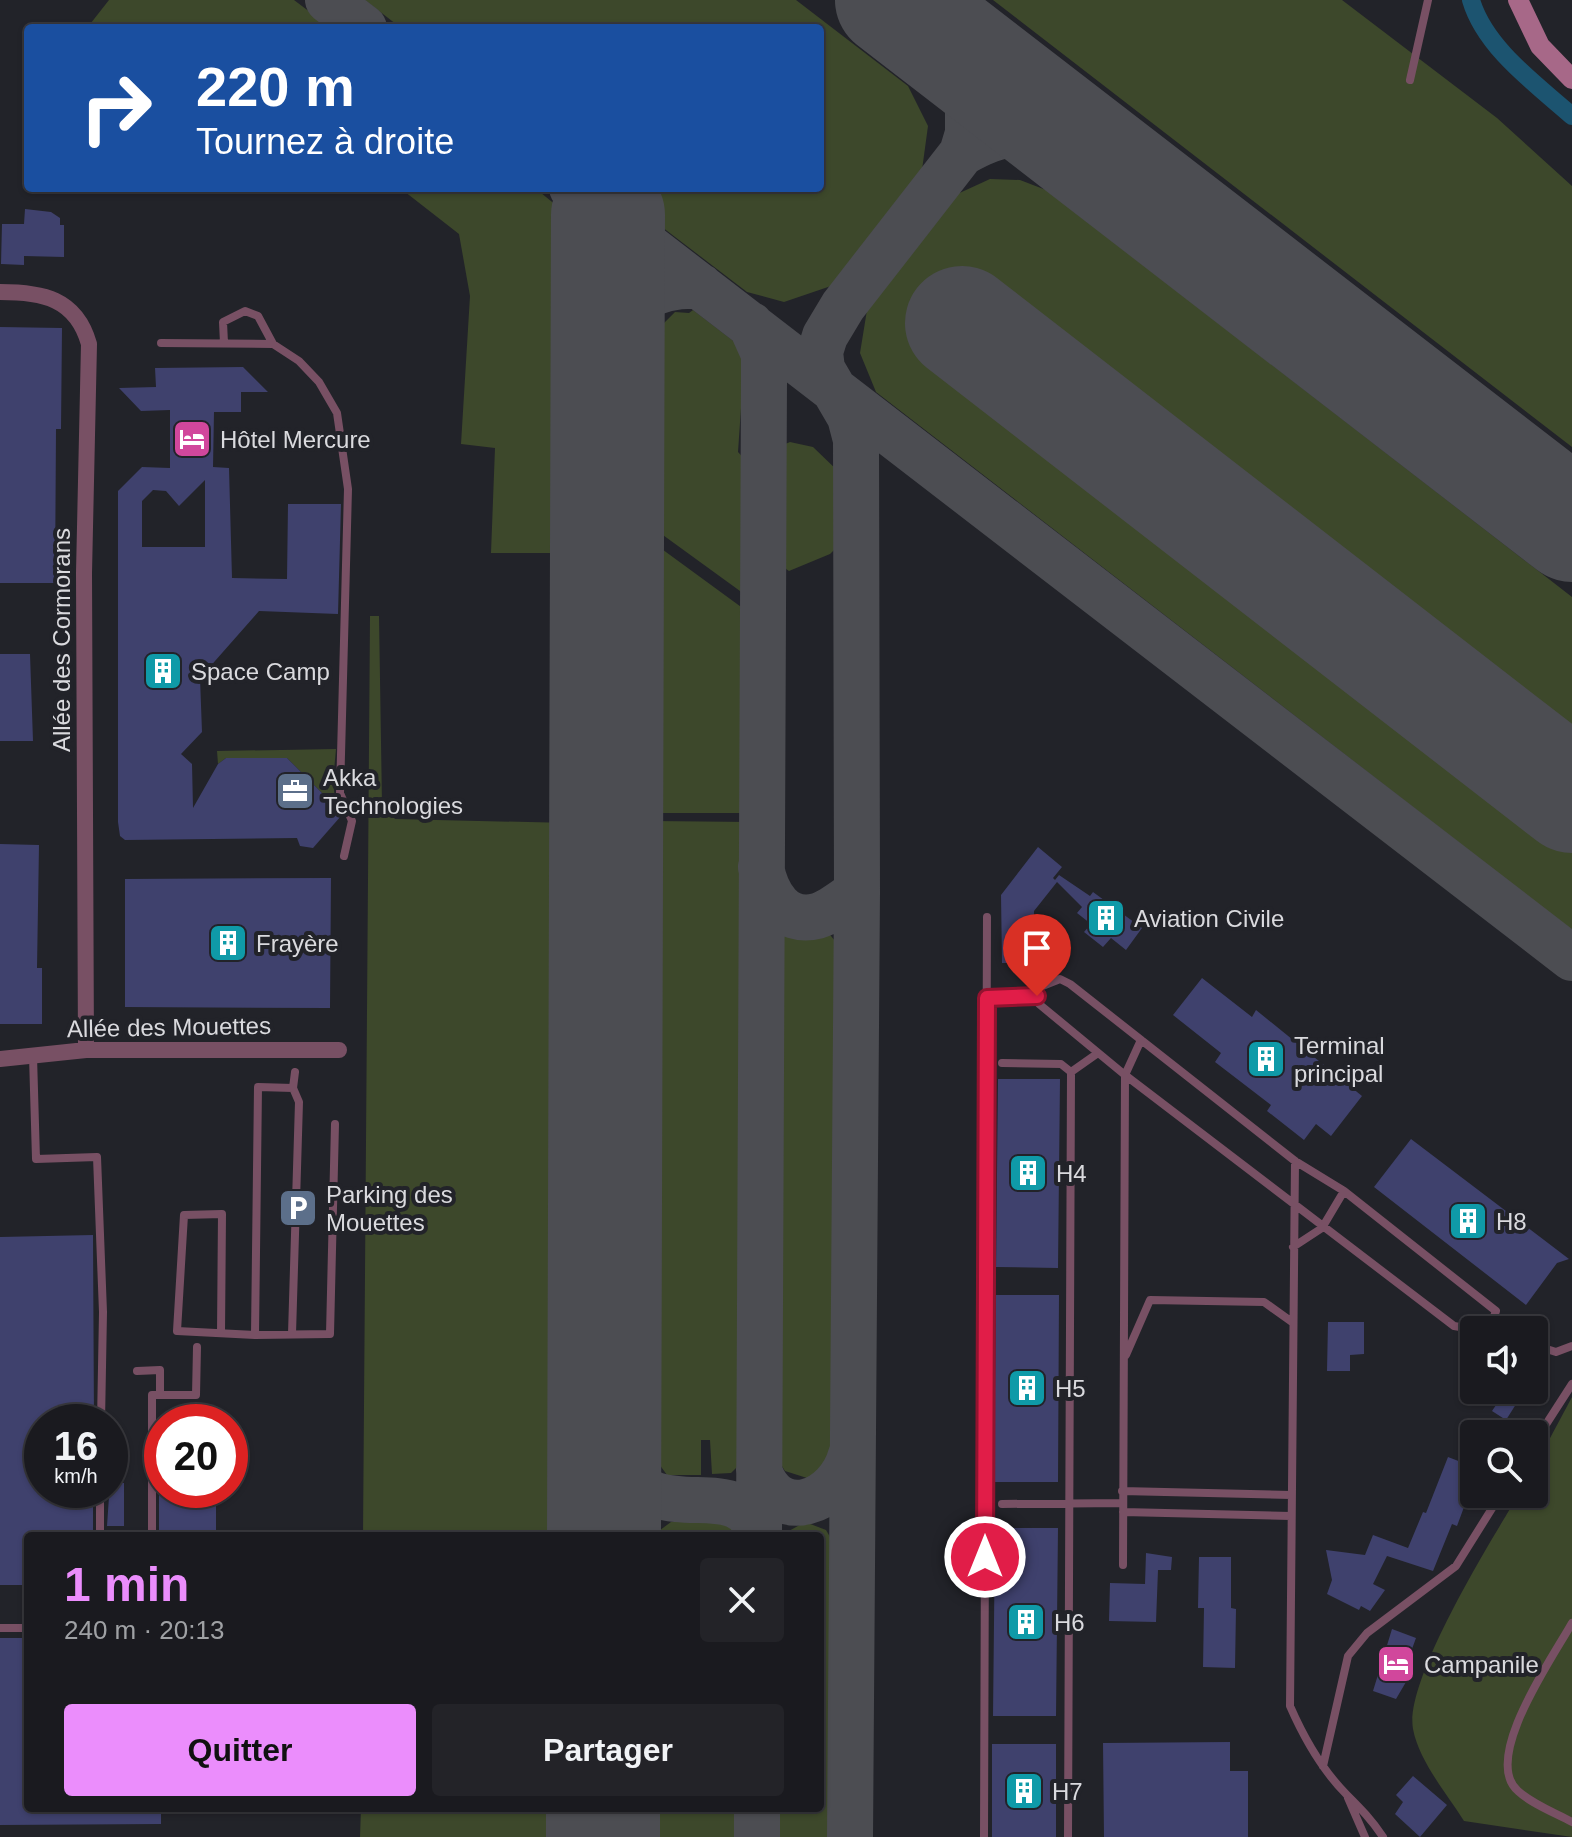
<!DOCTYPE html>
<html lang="fr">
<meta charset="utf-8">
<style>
body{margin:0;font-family:Helvetica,sans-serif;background:#232328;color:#f1f3f6;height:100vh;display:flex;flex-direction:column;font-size:30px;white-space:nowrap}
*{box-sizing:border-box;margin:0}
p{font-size:26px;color:#9fa1a4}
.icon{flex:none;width:44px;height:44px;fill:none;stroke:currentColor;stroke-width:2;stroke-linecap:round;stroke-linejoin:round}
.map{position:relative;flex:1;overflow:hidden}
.sheet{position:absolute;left:24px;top:1532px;width:800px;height:280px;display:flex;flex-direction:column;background:#1a1a1f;border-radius:8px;box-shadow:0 2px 6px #0004,0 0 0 2px #38383d}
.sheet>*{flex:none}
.banner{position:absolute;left:24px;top:24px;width:800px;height:168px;border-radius:8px;box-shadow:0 2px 6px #0004,0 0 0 2px #38383d;background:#1a4fa0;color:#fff;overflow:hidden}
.controls{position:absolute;left:1460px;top:1316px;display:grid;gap:16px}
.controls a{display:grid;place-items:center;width:88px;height:88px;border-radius:8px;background:#1a1a1f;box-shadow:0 2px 6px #0004,0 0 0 2px #38383d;font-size:40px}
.speed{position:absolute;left:24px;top:1404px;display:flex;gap:16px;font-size:40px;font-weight:700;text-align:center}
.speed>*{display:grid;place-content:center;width:104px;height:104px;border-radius:50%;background:#1a1a1f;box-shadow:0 2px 6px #0004,0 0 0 2px #38383d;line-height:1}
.speed small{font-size:20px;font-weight:400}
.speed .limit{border:12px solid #d22;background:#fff;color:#111}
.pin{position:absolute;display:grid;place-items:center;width:68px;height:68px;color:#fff;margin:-82px -34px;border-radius:50% 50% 50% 0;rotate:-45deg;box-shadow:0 0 8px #0007}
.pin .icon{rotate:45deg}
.me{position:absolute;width:88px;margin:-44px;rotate:0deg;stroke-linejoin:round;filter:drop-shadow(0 0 6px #0008)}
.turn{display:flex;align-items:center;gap:28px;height:168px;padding:0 40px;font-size:36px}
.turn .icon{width:104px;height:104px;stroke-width:2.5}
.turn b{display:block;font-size:56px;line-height:68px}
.round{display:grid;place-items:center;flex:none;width:84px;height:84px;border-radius:8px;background:#232328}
.headline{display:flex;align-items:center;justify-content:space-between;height:136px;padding:0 40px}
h1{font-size:48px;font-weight:700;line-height:60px;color:#eb8dfc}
.action{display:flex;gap:16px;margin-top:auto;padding:16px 40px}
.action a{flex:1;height:92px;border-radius:8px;background:#eb8dfc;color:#111;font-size:32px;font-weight:700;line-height:92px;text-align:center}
.action a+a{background:#232328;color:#f1f3f6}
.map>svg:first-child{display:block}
.green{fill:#3d482b}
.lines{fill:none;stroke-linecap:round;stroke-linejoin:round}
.canal{stroke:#1c5470;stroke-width:18}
.taxiway{stroke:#4c4d52;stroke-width:46}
.runway{stroke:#4c4d52;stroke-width:114}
.building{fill:#3f416d;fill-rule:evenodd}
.service{stroke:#785064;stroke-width:8}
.minor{stroke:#785064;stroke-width:16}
.secondary{stroke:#a76888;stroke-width:20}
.route-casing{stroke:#92132f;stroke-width:20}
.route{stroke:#e11d48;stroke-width:14}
.labels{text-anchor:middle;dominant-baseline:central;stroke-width:8;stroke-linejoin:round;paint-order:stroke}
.poi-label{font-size:24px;fill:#dadade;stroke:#222329;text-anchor:start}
.street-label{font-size:24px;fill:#dadade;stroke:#222329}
</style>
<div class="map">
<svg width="1572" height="1837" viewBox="0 0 1572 1837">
<rect width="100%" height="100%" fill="#222329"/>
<path class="green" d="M109 0H294L331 28H87Z
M365 0H796L908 86 928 126 922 170 831 286 784 302 747 292 611 188H820V28H401Z
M993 0H1342L1497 118 1572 186V447Z
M990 179 1020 180 1046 190 1572 597V930L876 392 860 353 867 310 953 196Z
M400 188H535L557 206 567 224 569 544 557 553H491L495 448 461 444 470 296 459 234Z
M693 310 745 350 738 452 752 467 751 599 656 530 654 345 662 325 675 312 689 313Z
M790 442 813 447 840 473 841 543 830 554 789 571 776 562V448Z
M655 544 748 612 750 813H653Z
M370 616H379L382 804 395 819 570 823 566 1536H363Z
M336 749 333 782 336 807 287 758H226L218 764 217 751Z
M652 821 750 822 747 1445 744 1460 731 1473 712 1474 710 1440H701V1475H667L649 1450Z
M805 928 827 931 839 946 837 1452 826 1469 807 1478 785 1471 771 1449 775 950 785 933Z
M1572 1397V1837L1464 1821C1447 1794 1419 1761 1413 1729 1404 1680 1492 1539 1519 1494H1534V1468Z
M724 1521 740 1536H652L671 1522Z
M805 1522 826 1530 840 1554V1837H769V1808H820V1536H780Z
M361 1808H564V1837H360Z
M643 1808H746V1837H643Z"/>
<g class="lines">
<path class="canal" d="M1471 0C1485 48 1536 84 1572 116"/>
<path class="taxiway" d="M328 0 364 28
M962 153C1009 126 1031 129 1081 146
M572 188 1572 958
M751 325 764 354V379L759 1536
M608 345C627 302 652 284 700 286
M761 867C766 894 783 925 817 916 831 912 845 900 857 892
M605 1424C609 1438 612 1453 620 1466 660 1532 741 1468 759 1535
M759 1470C777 1526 838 1503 851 1455
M757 1837V1808
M850 1837 857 892 856 440 850 417 822 369 820 352 825 336 843 306 962 153 968 133V86L953 57 926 26"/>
<path class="runway" d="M892 0 1572 525
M962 323 1572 796
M604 1536 608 215
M603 1837V1808"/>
</g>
<path class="building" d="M25 209 51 212 60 218V225H64V257L24 256V265L1 264 2 224H24Z
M0 327 62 328 61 429H56L55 583H0Z
M243 367 268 392H241V412H214L213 467 229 468 232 578 287 579 288 504H341L338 614 259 611 200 678 202 732 181 754 192 764 193 808 218 764 226 758H287L336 807 341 816 313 848 300 846 297 838 125 840 120 836 118 822V491L142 467 170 468V410L141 411 119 388 156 387 155 368ZM205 480V547H142V501L153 490 166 491 179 506Z
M0 654H30L33 741H0Z
M0 844 39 845 37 968H42V1024H0Z
M1038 847 1062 867 1053 878 1055 880 1059 875 1090 896 1093 892 1142 928 1126 950 1111 938 1103 947 1084 932 1091 924 1077 913 1082 907 1057 882 1034 911 1033 963H1002L1001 895Z
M331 878 330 1008 125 1007V879Z
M1202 978 1252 1017 1256 1010 1362 1096 1331 1136 1316 1124 1304 1140 1267 1111 1271 1105 1215 1062 1221 1053 1173 1015Z
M998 1079H1060L1058 1268 996 1267Z
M1411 1139 1569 1259 1557 1263 1526 1305 1374 1187Z
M93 1235 94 1422H42V1490H93V1536H28V1585H0V1237Z
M996 1295H1059L1058 1482H994Z
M1328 1322H1364V1354L1350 1355V1371H1327Z
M1506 1390H1525L1506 1420 1492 1411Z
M1448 1457 1474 1467V1480L1457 1526 1452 1524 1433 1571 1387 1556 1373 1584 1385 1590 1370 1611 1361 1606 1359 1610 1327 1594 1332 1580 1326 1550 1365 1555 1373 1535 1408 1548 1423 1512 1426 1513Z
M110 1482 124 1483V1526H107Z
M159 1490H216V1536H159Z
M995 1528H1058L1056 1716H993Z
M1146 1553 1172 1557 1171 1570H1158L1156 1622 1109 1621 1110 1583 1145 1584Z
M1199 1557H1231V1608L1236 1609 1235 1668 1203 1667 1204 1608H1198Z
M1392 1629 1416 1638 1408 1660 1406 1682 1396 1699 1373 1691Z
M0 1638H28V1808H161V1824L0 1825Z
M1230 1742V1771H1248V1837H1104L1103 1743Z
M992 1744H1056V1837H992Z
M1413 1776 1447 1805 1420 1837 1395 1814 1403 1802 1396 1795Z"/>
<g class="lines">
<path class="service" d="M1410 80 1428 0
M161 343 273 344 299 361 319 382 337 413 348 489 340 793 352 821 344 856
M224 343 223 322 245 311 258 316 273 344
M987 998 1037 996
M33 1056 36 1159 97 1157 103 1312 101 1422
M1002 1063 1061 1064 1071 1072
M295 1072 293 1088 258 1087 255 1335 330 1334 335 1124
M1295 1161 1290 1706C1304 1738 1321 1769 1347 1795 1361 1809 1372 1820 1383 1837
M1293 1247 1322 1228 1344 1191
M1478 1330 1454 1326 1125 1075 1039 1004 1040 987 1060 979 1070 984 1295 1161 1344 1191 1496 1311 1489 1330
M221 1333 222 1214 184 1215 177 1331 255 1335
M292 1334 299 1102 293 1088
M1534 1345 1556 1352 1572 1346
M1126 1355 1150 1300 1264 1302 1292 1322
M137 1371 160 1370V1395
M1534 1443 1572 1384
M100 1490V1536
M1122 1491 1291 1495
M1002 1504 1122 1503
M1123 1512 1291 1516
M152 1536V1395H196L197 1347
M1123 1565 1125 1075 1141 1040
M1572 1623C1553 1657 1481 1759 1518 1791 1532 1804 1555 1813 1572 1822
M0 1628H28
M1323 1766 1348 1656 1367 1633 1456 1566 1501 1494
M1348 1798 1365 1837
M984 1837 987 917
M1068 1837 1071 1072 1098 1053"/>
<path class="minor" d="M0 292C42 292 76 298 89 344L84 573 86 1050
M0 1059 86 1050H339"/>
<path class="secondary" d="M1518 0 1540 46 1572 79"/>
</g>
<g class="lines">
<g class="route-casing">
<path id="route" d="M985 1557 987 998 1037 996"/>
</g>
<use href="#route" class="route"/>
</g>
<defs>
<g id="hotel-square" transform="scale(2)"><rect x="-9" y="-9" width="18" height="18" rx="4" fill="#d1479c" stroke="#222329"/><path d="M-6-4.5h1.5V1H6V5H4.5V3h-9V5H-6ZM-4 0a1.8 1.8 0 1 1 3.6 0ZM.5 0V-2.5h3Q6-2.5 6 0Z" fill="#fff"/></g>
<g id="building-square" transform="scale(2)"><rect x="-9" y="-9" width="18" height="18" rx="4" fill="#0f9aa8" stroke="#222329"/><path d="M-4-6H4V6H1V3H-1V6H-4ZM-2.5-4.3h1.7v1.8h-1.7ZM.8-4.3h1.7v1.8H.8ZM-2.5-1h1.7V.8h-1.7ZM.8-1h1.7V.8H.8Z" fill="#fff"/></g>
<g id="office-square" transform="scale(2)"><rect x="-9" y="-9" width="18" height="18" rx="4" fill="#5c6f8a" stroke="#222329"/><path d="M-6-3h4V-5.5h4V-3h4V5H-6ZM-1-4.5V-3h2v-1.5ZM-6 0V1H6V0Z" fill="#fff"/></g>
<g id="parking-square" transform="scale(2)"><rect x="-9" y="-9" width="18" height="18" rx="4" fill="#5c6f8a" stroke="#222329"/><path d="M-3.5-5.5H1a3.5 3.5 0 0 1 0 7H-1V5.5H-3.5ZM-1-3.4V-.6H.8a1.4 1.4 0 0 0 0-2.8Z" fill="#fff"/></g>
</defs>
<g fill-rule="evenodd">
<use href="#hotel-square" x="192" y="439"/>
<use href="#building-square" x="163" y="671"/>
<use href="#office-square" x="295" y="791"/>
<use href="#building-square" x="1106" y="918"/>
<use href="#building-square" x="228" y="943"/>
<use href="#building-square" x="1266" y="1059"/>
<use href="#building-square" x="1028" y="1173"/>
<use href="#parking-square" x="298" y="1208"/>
<use href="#building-square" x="1468" y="1221"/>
<use href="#building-square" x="1027" y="1388"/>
<use href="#building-square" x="1026" y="1622"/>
<use href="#hotel-square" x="1396" y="1664"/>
<use href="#building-square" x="1024" y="1791"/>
</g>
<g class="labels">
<g class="poi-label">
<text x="220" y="439">Hôtel Mercure</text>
<text x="191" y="671">Space Camp</text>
<text x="323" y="777">Akka<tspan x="323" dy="28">Technologies</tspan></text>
<text x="1134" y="918">Aviation Civile</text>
<text x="256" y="943">Frayère</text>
<text x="1294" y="1045">Terminal<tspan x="1294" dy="28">principal</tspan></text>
<text x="1056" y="1173">H4</text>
<text x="326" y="1194">Parking des<tspan x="326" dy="28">Mouettes</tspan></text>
<text x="1496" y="1221">H8</text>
<text x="1055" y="1388">H5</text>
<text x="1054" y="1622">H6</text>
<text x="1424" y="1664">Campanile</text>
<text x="1052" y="1791">H7</text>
</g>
<g class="street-label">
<text transform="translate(61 640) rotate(-90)">Allée des Cormorans</text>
<text transform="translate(169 1027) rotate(-1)">Allée des Mouettes</text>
</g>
</g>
</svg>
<div class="controls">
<a><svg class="icon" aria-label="sound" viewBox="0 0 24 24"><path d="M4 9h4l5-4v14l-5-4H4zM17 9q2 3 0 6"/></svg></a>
<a><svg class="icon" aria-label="search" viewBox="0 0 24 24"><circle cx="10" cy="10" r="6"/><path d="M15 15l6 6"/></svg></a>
</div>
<div class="speed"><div>16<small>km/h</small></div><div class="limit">20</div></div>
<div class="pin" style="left:1037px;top:996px;background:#d93025"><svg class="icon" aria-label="arrive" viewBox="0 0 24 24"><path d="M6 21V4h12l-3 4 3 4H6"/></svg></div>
<svg class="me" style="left:985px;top:1557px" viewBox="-20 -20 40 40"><circle r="17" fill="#e11d48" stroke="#fff" stroke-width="3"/><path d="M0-11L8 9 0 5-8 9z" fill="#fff"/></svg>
<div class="banner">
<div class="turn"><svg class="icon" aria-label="right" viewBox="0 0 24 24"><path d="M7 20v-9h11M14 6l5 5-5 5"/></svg><div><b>220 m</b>Tournez à droite</div></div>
</div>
<section class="sheet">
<div class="headline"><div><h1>1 min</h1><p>240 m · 20:13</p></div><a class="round"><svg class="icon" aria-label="close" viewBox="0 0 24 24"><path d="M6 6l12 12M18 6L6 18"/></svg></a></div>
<div class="action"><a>Quitter</a><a>Partager</a></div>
</section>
</div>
